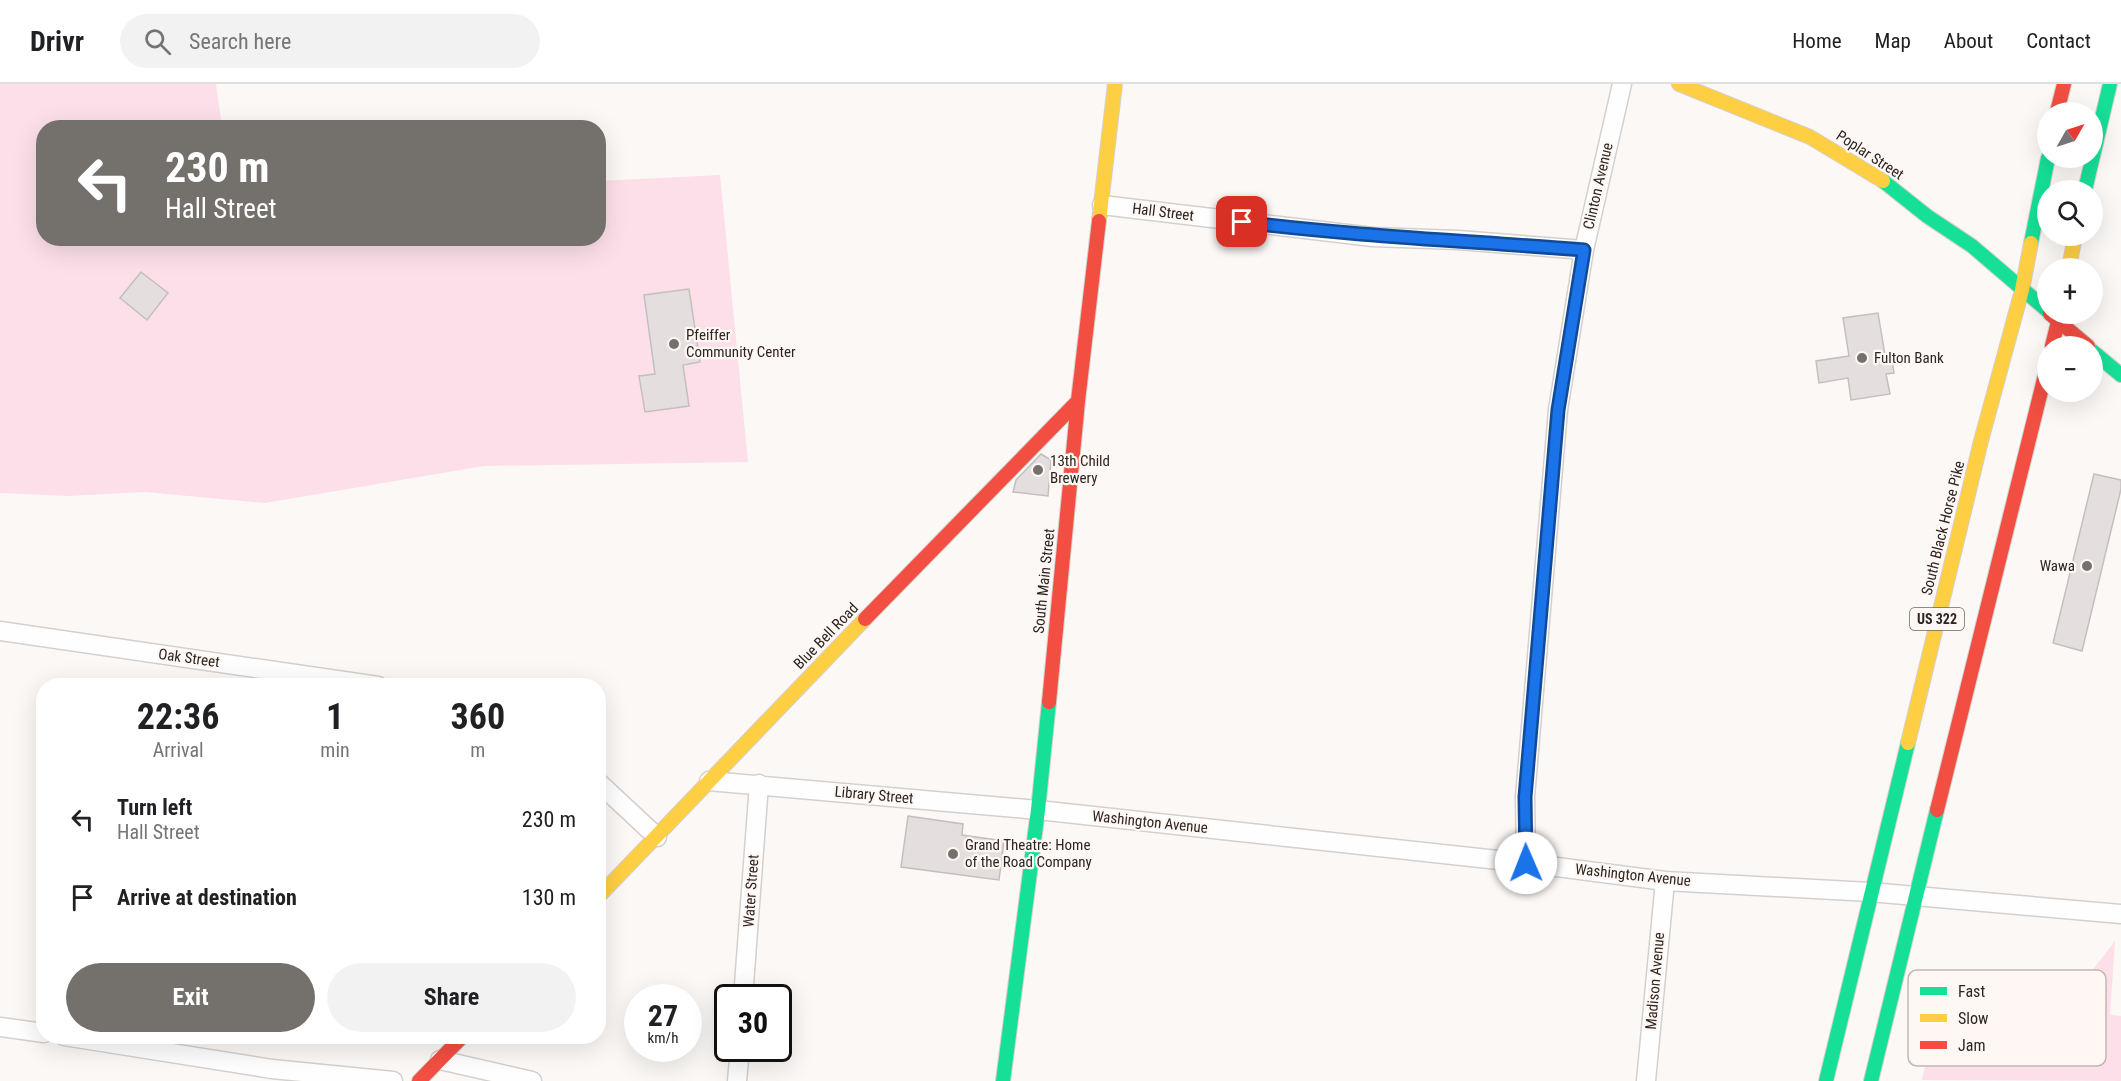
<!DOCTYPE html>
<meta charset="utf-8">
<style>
body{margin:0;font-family:"Roboto Condensed",sans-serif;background:#f2f2f2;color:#202124;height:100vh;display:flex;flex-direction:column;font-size:22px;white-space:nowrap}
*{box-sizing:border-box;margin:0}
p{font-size:20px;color:#757577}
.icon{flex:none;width:33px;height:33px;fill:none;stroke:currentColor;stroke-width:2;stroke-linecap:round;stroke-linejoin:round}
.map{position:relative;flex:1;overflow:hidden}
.sheet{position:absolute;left:36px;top:594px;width:570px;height:366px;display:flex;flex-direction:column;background:#fff;border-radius:24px;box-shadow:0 6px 24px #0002}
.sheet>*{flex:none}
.top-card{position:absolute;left:36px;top:36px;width:570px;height:126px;border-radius:24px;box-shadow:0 6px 24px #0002;background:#74706c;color:#fff;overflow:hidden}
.needle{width:39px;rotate:51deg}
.controls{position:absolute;left:2037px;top:18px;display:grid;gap:12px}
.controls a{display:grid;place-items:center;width:66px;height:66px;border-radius:50%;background:#fff;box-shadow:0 6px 24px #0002;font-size:30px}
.speed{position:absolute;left:624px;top:900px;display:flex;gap:12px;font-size:30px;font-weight:700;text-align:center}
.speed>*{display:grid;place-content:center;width:78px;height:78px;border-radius:50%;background:#fff;box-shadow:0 6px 24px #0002;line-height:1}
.speed small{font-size:15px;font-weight:400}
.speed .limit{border:3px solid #111;border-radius:9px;background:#fff;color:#111}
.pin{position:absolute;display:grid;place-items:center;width:51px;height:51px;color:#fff;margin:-26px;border-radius:12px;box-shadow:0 3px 9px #0006}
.me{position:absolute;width:66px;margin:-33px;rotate:359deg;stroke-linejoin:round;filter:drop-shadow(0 0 4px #0008)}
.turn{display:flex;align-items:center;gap:21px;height:126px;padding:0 30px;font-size:27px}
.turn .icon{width:78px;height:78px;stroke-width:2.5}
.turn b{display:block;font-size:42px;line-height:51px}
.eta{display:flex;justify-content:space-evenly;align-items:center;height:102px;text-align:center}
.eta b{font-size:36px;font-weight:700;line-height:42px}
.cta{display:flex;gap:12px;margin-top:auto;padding:12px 30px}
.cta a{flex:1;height:69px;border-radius:36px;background:#74706c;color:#fff;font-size:24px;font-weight:700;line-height:69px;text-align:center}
.cta a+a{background:#f2f2f2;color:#202124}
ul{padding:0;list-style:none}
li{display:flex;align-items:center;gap:18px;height:78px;padding:0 30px}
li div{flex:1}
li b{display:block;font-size:22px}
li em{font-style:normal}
header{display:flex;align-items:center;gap:36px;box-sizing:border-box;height:84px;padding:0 30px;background:#fff;border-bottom:2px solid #e0e0e0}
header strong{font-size:28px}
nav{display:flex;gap:33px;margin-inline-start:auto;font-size:21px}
.search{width:420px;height:54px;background:#f2f2f2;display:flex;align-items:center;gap:15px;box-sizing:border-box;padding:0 21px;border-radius:33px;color:#757577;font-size:22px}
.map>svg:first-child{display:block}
.green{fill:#fddfe9}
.building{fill:#e4dfde;stroke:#c4bfbd;stroke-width:1.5}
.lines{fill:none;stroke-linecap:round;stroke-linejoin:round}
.street-casing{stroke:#d4d0cd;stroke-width:21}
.fast-casing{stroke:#d4d0cd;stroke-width:16}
.slow-casing{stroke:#d4d0cd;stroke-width:16}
.jam-casing{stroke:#d4d0cd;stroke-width:16}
.street{stroke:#fefefe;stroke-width:18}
.fast{stroke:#16e098;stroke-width:14}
.slow{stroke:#ffcf43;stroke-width:14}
.jam{stroke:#f24e42;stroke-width:14}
.route-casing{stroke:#114b97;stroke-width:15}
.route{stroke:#1a73e8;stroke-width:10}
.poi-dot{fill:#74706c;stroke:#fef7f3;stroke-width:2}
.labels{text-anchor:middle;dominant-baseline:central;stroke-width:4.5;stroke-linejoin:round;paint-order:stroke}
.shield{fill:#fef7f3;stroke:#6b6560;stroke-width:1.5}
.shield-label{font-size:14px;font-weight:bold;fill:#2c2621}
.street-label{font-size:15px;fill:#2c2621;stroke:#fef7f3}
.poi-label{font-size:15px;fill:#2c2621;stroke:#fef7f3;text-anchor:start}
.key{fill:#fef7f3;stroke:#bfb8b4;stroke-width:1.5}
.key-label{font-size:16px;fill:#2c2621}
</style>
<header>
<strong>Drivr</strong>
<div class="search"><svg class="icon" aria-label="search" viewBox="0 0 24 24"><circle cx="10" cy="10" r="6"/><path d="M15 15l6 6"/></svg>Search here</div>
<nav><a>Home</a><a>Map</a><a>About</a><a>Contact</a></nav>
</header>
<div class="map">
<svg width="2121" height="997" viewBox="0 0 2121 997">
<rect width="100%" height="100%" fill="#fbf8f6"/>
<path class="green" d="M0 0H216L222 43 44 44V154H598L599 97 720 91 748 378 484 382 265 419 145 408 68 412 0 409Z
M2115 857 2110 931 2121 932V997L1922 996 1941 909 2063 924Z"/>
<path class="building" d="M141 188 168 209 147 236 120 214Z
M689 205 700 278 683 281 689 322 645 328 639 292 655 290 644 211Z
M1878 229 1885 271 1891 270 1894 289 1886 290 1890 310 1851 316 1848 294 1819 299 1816 277 1849 272 1843 234Z
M1041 370 1051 376 1048 412 1013 408 1016 396Z
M2094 390 2121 396V405L2082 567 2053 559Z
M908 732 963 740 962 751 1004 757 999 796 901 783Z"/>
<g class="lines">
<g class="street-casing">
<path id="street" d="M1102 121 1373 153 1458 156 1584 166
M0 547 378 602
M709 697 1038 726 1526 779 1665 797 1870 808 2121 830
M598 698 657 753
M1526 779 1525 713 1558 326 1584 166 1622 0
M743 914 759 700
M0 943 44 949
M64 952 272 985 393 997
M440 976 532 997
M737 997 740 964
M1646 997 1665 797"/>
</g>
<g class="fast-casing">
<path id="fast" d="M1883 97 1927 132 1972 162 2048 227
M2085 106 2110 0
M2031 159 2048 74
M2092 267 2121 291
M1003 997 1038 726 1049 618
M1826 997 1908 659
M1871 997 1937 726"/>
</g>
<g class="slow-casing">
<path id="slow" d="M1679 0 1810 53 1883 97
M1099 137 1115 0
M2069 184 2075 152
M1908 659 1981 357 2022 206 2031 159
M598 813 865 535"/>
</g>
<g class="jam-casing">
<path id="jam" d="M2057 28 2064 0
M2050 230 2088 262
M2052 262 2060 230
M865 535 1078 317
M1049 618 1078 317 1099 137
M1937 726 2048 279
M419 997 463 952"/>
</g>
<use href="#street" class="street"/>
<use href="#fast" class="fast"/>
<use href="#slow" class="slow"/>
<use href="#jam" class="jam"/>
</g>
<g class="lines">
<g class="route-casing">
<path id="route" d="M1242 138C1355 152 1469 157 1584 166L1558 326 1525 713 1526 779"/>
</g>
<use href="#route" class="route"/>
</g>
<g class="poi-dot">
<circle cx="674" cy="260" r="6"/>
<circle cx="1862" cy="274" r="6"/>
<circle cx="1038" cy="386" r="6"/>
<circle cx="2087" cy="482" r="6"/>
<circle cx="953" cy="770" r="6"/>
</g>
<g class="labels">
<rect class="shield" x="1910" y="524" width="54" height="22" rx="4.5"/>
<g class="shield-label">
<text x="1937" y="535">US 322</text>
</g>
<g class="street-label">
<text transform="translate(1870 71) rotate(33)">Poplar Street</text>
<text transform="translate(1598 102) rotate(-77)">Clinton Avenue</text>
<text transform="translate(1163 128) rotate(7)">Hall Street</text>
<text transform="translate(1943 444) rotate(-76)">South Black Horse Pike</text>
<text transform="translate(1044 497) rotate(-84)">South Main Street</text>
<text transform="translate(826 552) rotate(-46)">Blue Bell Road</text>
<text transform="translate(189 574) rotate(8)">Oak Street</text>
<text transform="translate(874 711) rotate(5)">Library Street</text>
<text transform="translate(1150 738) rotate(6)">Washington Avenue</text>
<text transform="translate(1633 791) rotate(6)">Washington Avenue</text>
<text transform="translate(751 807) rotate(-86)">Water Street</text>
<text transform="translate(1655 897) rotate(-85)">Madison Avenue</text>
</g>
<g class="poi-label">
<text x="686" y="251">Pfeiffer<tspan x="686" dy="17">Community Center</tspan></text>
<text x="1874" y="274">Fulton Bank</text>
<text x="1050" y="377">13th Child<tspan x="1050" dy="17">Brewery</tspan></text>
<text x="2075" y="482" text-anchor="end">Wawa</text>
<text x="965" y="761">Grand Theatre: Home<tspan x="965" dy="17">of the Road Company</tspan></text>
</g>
</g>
<rect x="1908" y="886" width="198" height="96" rx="9" class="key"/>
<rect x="1920" y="903" width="27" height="8" fill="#16e098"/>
<rect x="1920" y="930" width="27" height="8" fill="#ffcf43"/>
<rect x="1920" y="957" width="27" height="8" fill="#f24e42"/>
<g class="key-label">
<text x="1958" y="913">Fast</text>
<text x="1958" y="940">Slow</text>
<text x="1958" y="967">Jam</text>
</g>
</svg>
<div class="controls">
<a><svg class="needle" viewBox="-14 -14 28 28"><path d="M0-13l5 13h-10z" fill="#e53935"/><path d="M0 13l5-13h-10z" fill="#757577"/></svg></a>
<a><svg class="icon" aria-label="search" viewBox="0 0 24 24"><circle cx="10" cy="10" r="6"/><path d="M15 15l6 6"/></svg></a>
<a>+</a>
<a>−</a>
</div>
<div class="speed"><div>27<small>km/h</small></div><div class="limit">30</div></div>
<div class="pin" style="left:1242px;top:138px;background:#d93025"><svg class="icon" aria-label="arrive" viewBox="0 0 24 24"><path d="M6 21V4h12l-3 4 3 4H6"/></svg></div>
<svg class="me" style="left:1526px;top:779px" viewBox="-20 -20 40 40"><circle r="19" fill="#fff"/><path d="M0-13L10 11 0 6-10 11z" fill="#1a73e8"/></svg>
<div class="top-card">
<div class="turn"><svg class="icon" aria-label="left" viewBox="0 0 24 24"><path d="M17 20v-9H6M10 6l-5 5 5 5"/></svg><div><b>230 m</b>Hall Street</div></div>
</div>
<section class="sheet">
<div class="eta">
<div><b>22:36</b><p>Arrival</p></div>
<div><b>1</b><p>min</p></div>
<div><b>360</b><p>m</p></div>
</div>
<ul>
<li><svg class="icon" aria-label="left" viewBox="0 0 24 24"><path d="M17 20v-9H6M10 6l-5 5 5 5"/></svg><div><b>Turn left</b><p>Hall Street</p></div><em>230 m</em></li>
<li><svg class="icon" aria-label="arrive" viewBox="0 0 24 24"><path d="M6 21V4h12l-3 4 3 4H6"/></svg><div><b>Arrive at destination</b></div><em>130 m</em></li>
</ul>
<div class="cta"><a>Exit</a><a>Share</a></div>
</section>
</div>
